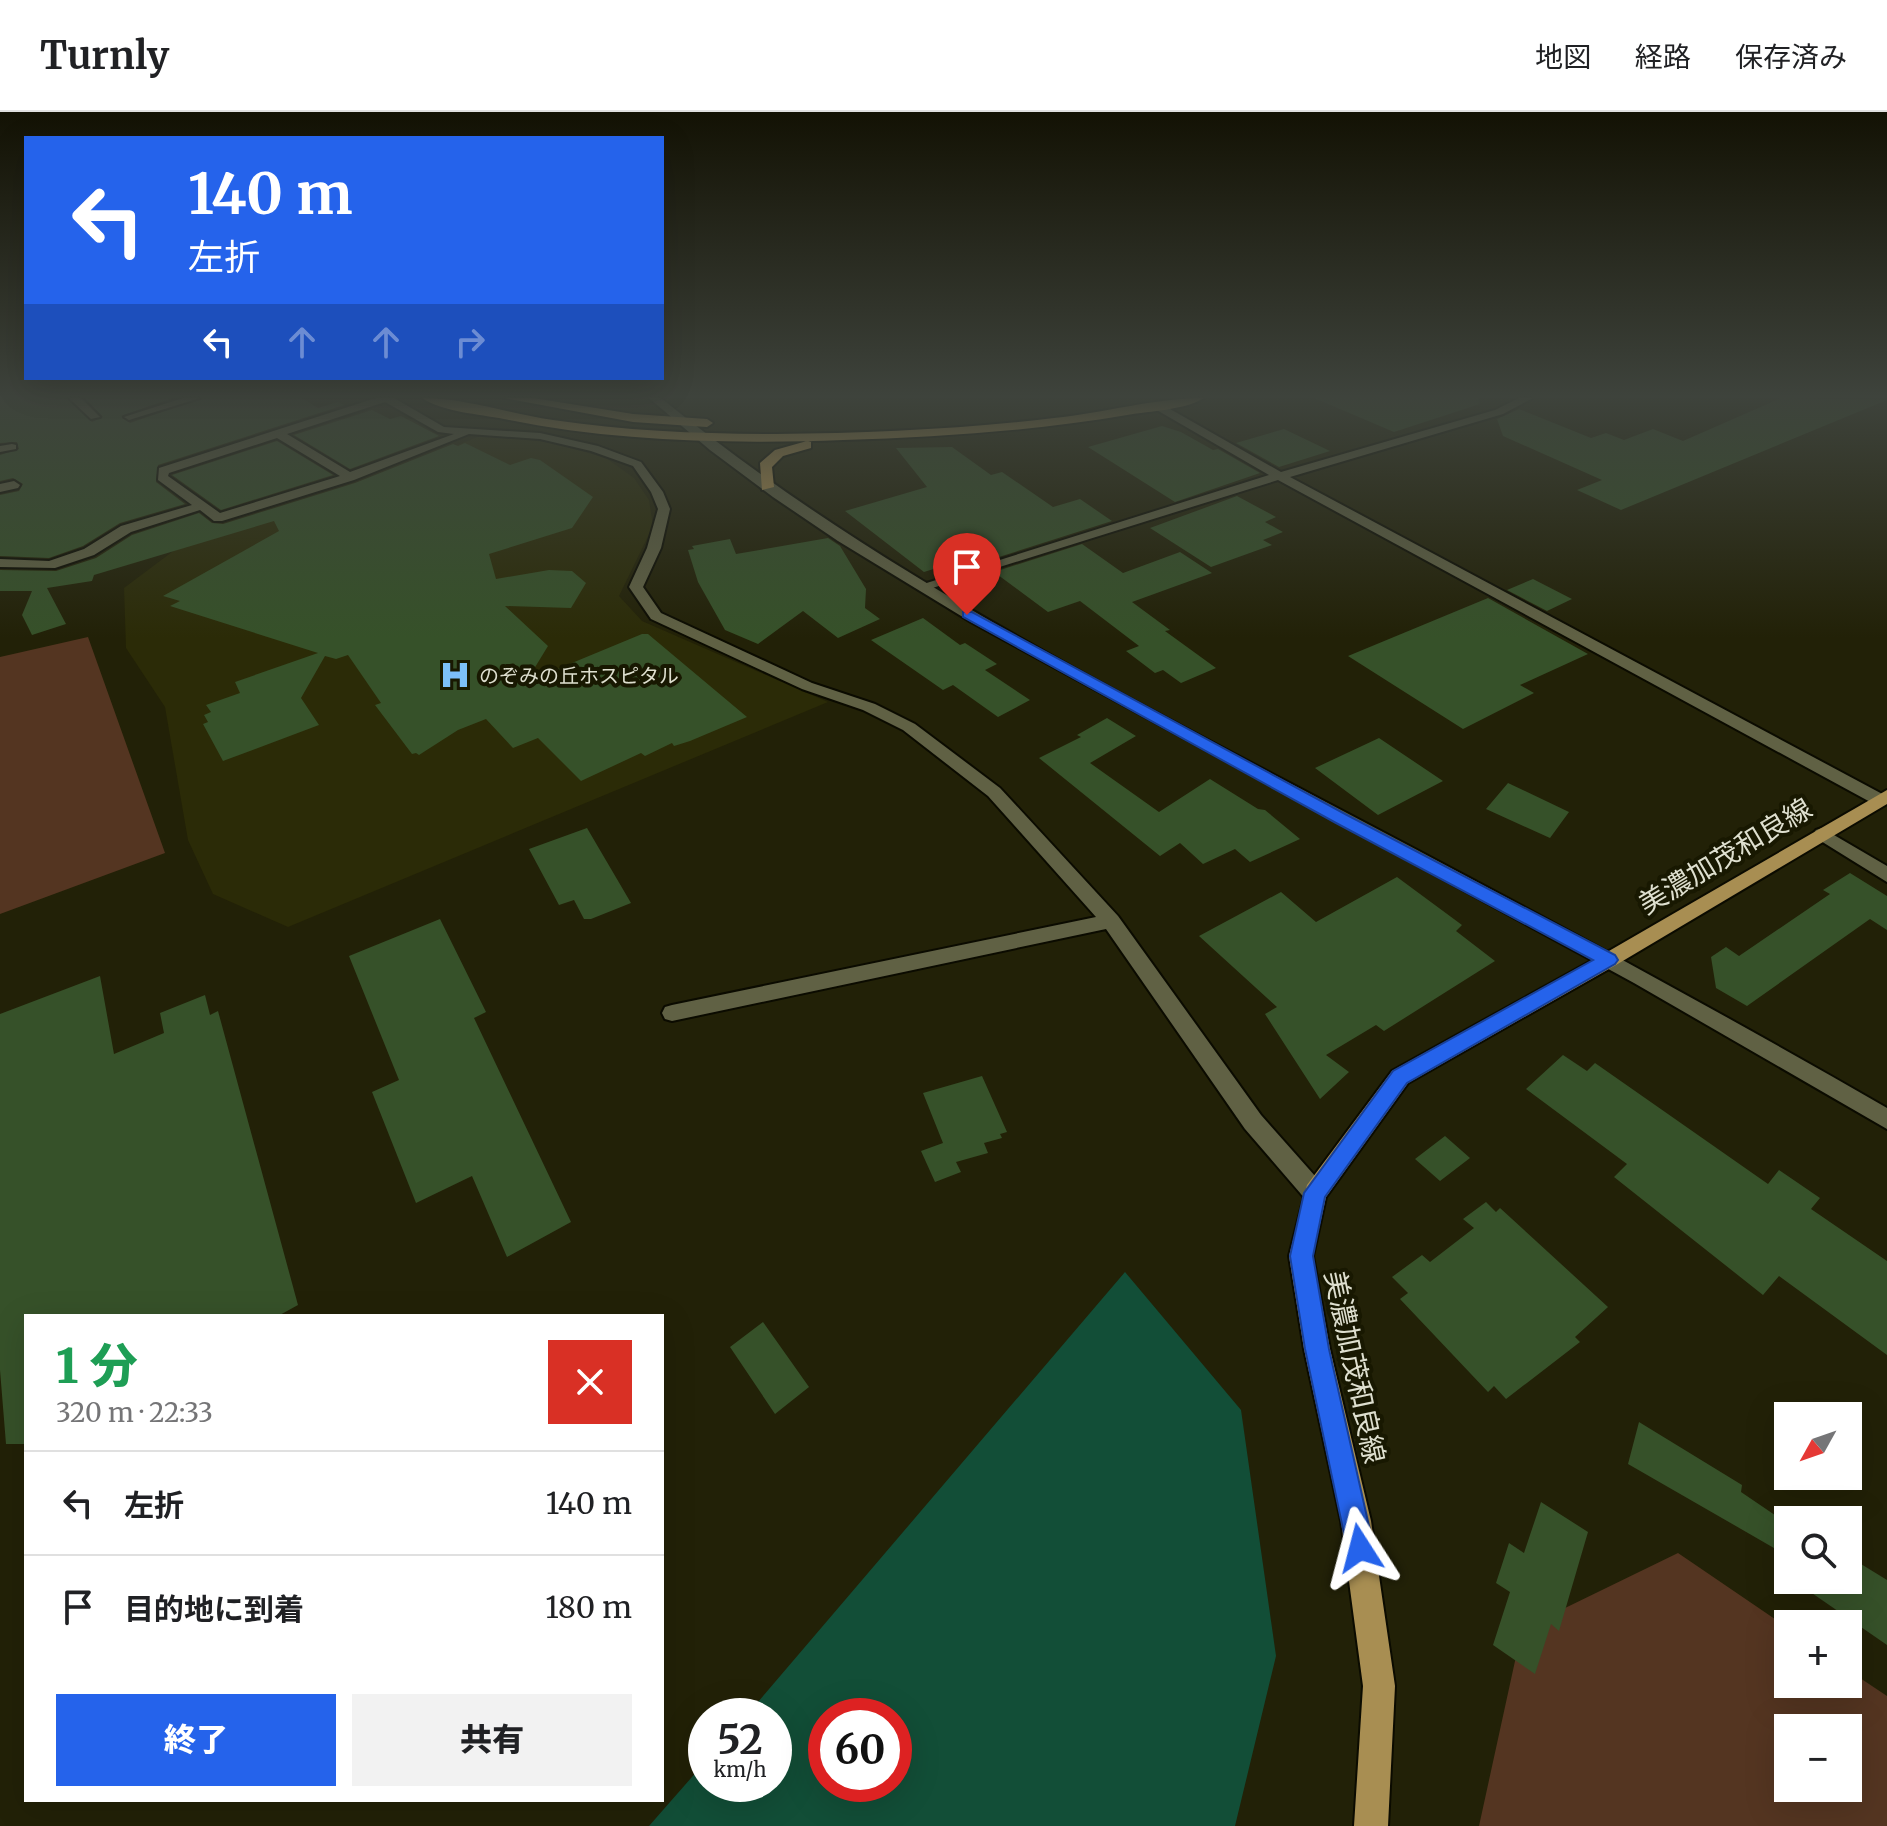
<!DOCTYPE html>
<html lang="ja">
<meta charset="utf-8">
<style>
body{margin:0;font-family:Merriweather,"Noto Sans JP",serif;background:#f2f2f2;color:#202124;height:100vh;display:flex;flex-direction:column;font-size:30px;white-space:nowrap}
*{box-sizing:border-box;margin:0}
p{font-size:26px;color:#757577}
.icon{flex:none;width:44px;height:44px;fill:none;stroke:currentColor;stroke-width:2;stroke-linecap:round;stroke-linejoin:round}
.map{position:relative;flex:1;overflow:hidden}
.details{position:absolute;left:24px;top:1202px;width:640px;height:488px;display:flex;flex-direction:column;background:#fff;border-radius:0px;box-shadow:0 8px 32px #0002}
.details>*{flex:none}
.top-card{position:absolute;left:24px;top:24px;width:640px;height:244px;border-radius:0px;box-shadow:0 8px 32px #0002;background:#2563eb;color:#fff;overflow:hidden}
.needle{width:52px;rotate:230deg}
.tools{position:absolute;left:1774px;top:1290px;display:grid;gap:16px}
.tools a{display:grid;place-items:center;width:88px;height:88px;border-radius:0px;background:#fff;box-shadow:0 8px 32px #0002;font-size:40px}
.speed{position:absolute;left:688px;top:1586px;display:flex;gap:16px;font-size:40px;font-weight:700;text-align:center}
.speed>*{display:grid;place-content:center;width:104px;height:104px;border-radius:50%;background:#fff;box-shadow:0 8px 32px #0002;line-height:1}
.speed small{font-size:20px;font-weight:400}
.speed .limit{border:12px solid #d22;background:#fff;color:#111}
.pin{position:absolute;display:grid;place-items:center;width:68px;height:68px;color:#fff;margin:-82px -34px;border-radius:50% 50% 50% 0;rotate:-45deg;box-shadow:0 0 8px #0007}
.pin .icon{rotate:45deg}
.me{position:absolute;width:88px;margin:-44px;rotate:351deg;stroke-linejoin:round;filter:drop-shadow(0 0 6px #0008)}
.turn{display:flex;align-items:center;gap:28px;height:168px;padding:0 32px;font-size:36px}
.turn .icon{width:104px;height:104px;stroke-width:2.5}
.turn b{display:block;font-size:56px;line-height:68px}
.lanes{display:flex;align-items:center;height:76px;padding:0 32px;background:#0003;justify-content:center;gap:40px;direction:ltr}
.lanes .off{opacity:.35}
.round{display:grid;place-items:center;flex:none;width:84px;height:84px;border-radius:0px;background:#f2f2f2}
.overview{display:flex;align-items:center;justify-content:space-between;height:136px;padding:0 32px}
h1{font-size:48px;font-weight:800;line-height:60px;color:#1e9e55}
.button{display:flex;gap:16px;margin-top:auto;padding:16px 32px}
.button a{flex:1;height:92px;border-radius:0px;background:#2563eb;color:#fff;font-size:32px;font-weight:800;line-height:92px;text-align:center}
.button a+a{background:#f2f2f2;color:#202124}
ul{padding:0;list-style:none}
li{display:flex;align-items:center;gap:24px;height:104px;padding:0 32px;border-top:2px solid #e0e0e0}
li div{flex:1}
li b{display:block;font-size:30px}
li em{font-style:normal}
header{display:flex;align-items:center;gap:48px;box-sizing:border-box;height:112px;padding:0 40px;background:#fff;border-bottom:2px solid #e0e0e0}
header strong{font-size:38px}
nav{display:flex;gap:44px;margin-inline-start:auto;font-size:28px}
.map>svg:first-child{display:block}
.built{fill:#2b2b07}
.green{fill:#543521;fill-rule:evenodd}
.water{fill:#124e37;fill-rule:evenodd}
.building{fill:#365129}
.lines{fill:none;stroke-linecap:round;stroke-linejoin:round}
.minor-casing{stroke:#0b0b00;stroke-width:4}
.tertiary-casing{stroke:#0b0b00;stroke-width:4}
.primary-casing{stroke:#0b0b00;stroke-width:4}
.trunk-casing{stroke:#0b0b00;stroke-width:4}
.minor{fill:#606144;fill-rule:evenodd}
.tertiary{fill:#606144;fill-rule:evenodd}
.primary{fill:#a88e52;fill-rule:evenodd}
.trunk{fill:#c09d57;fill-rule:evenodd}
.route{fill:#2563eb;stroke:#184099;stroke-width:2}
.labels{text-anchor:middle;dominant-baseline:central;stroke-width:8;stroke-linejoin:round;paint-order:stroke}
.far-poi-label{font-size:20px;fill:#dedfcf;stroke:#181801;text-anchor:start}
.near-street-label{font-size:28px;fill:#dedfcf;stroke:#181801}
</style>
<header>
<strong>Turnly</strong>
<nav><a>地図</a><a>経路</a><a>保存済み</a></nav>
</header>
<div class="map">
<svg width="1887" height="1714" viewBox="0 0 1887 1714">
<rect width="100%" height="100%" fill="#222107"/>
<path class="built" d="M485 322 553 331 606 346 634 366 649 388 653 414 619 484 642 509 828 590 288 815 213 782 188 728 165 595 126 536 124 476 172 440 208 421 402 355Z"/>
<path class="green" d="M88 525 165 741 0 802V545Z
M1678 1441 1788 1516V1572H1848V1558L1887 1584V1714H1479L1522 1517ZM1788 1616H1848V1676H1788Z"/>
<path class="water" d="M1125 1160 1241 1298 1276 1544 1235 1714H649L706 1649V1672H774V1604H746ZM894 1604V1672H826V1604Z"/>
<path class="building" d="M0 286H66L92 310 103 305 85 286H172L121 304 130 311 203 286H302L318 296 338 290 344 293 158 353 156 370 185 392 120 411 83 434 49 446 0 444V383L19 379 23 372 13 366 0 369V343L19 337 17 330 0 331Z
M1314 286H1479L1480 292 1394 320Z
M1781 286 1887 288 1621 398 1577 378 1602 368 1503 324 1497 307 1519 297 1591 326 1606 321 1624 328 1653 317 1683 329Z
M372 298 390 307 401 304 439 324 350 357 294 323Z
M1162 314 1181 320 1213 338 1218 337 1260 361 1175 390 1088 335Z
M1284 317 1330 339 1279 355 1236 331Z
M277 329 333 363 221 398 172 363Z
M465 331 510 353 531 346 540 348 593 385 572 416 489 442 496 467 549 458 572 459 586 471 571 496 505 494 548 534 526 570 642 522H648L747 605 690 629 674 634 672 631 645 644 641 641 581 669 538 626 513 636 486 607 458 618 419 643 416 641 412 642 375 593 381 591 348 543 336 547 325 544 301 586 319 613 223 649 203 612 208 610 204 603 211 600 206 593 240 581 235 570 318 541 170 494 180 489 163 484 279 419 274 409 94 463 92 469 47 476 66 512 32 523 22 503 32 479H0V458L56 459 96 446 132 423 199 401 212 411 223 412 355 371 453 332 458 334Z
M952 335 991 363 1002 360 1053 395 1080 387 1112 409 983 450 975 444 924 460 845 399 927 375 896 336Z
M1237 384 1276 405 1265 410 1283 420 1263 428 1272 433 1211 455 1150 416Z
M828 426 840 434 866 477 865 496 880 507 838 526 803 499 758 532 725 518 698 470 688 438 694 437 692 434 730 427 736 442Z
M1082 432 1123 461 1180 440 1212 461 1132 490 1170 518 1165 519 1216 556 1181 571 1163 558 1155 561 1126 539 1139 534 1080 489 1048 500 994 460Z
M1533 467 1572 487 1547 499 1507 478Z
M1488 486 1588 542 1520 573 1534 581 1463 617 1348 544Z
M923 506 960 533 965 531 997 552 985 558 1030 588 998 605 953 573 943 578 871 528Z
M1107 606 1136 624 1090 651 1159 700 1210 667 1258 697 1265 698 1300 727 1250 750 1235 737 1203 752 1180 731 1160 744 1039 646 1081 625 1077 623Z
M1379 626 1443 669 1378 703 1315 656Z
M1508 671 1569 700 1550 726 1486 697Z
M587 716 631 791 591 807H584L574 788 559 793 529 737Z
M1850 761 1887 784V818L1870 807 1747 894 1716 876 1711 845 1726 835 1739 844 1830 782 1823 778Z
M1397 765 1462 813 1456 819 1495 849 1384 919 1376 913 1326 943 1349 960 1320 987 1265 902 1277 895 1199 824 1281 780 1316 810Z
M440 807 486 900 474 906 571 1110 507 1145 472 1064 416 1091 372 980 399 968 349 844Z
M100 864 114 942 164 921 160 901 205 883 210 903 218 899 298 1193 278 1204H26V1332H6L0 1258V902Z
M1563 943 1587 959 1595 951 1768 1072 1779 1058 1820 1086 1811 1097 1887 1149V1243L1779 1164 1763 1183 1614 1065 1627 1052 1526 977Z
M982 964 1007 1020 1000 1022 1002 1026 984 1031 988 1041 956 1050 961 1060 935 1070 921 1039 943 1031 923 981Z
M1445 1024 1470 1046 1440 1069 1415 1047Z
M1486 1090 1496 1100 1500 1096 1608 1195 1575 1225 1580 1230 1506 1287 1494 1274 1488 1280 1400 1187 1408 1181 1392 1165 1422 1143 1430 1150 1474 1116 1463 1107Z
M763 1210 809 1275 775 1302 730 1235Z
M1639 1310 1742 1373 1741 1380 1788 1412V1444L1628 1352Z
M1541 1390 1588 1420 1559 1519 1551 1512 1535 1562 1493 1533 1510 1480 1496 1471 1509 1431 1524 1441Z
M1848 1444 1887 1468V1533L1793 1468H1848Z"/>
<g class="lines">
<g class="minor-casing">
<path id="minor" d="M69 286H81L100 305 91 307Z
M183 286H200L129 308 124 305Z
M376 286H394L444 315 540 321 598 334 641 350 663 380 670 397 661 436 643 475 661 501 812 571 875 592 915 612 1000 676 1118 804 1261 1003 1323 1073 1327 1081 1323 1089 1315 1092 1307 1089 1245 1017 1106 817 672 909 665 907 662 901 665 895 672 893 1096 805 988 684 903 618 863 598 802 577 651 507 629 475 647 436 658 397 651 380 633 354 591 339 540 327 469 322 354 368 222 409H214L200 398 131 420 94 443 55 456 0 455V447L49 449 84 437 121 414 192 393 158 368 159 356ZM385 290 438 320 454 322 350 360 287 322ZM277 326 340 364 220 401 168 364 169 361Z
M1519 286H1533L1503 302 1290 365 1886 684V692H1874L1278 368 926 478 914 475 1269 363 1155 297V293H1163L1281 360 1495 298Z
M12 332 16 333V337L0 340V334Z
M14 369 20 373 18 376 0 380V372Z
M1822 716 1887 754V770L1816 726 1813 722 1816 718Z"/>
</g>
<g class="tertiary-casing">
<path id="tertiary" d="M649 286H661C857 446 1082 562 1305 679 1501 782 1695 885 1887 996V1017L1634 871 971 510 838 429 773 385 710 338Z"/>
</g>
<g class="primary-casing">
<path id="primary" d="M1887 678V692L1616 853 1408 971 1326 1085 1313 1144 1330 1237 1371 1409 1395 1574 1388 1714H1354L1363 1574 1341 1409 1304 1237 1289 1144 1307 1073 1392 959 1602 843Z"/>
</g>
<g class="trunk-casing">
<path id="trunk" d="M422 286C466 286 510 302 553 308 627 319 702 322 776 322 869 321 962 317 1054 306 1104 301 1154 286 1204 286 1185 298 1150 299 1127 303 1033 319 938 325 843 328 730 332 615 330 504 307 479 302 443 300 422 286Z
M504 286H533L633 302 707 307 713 311 707 315 633 310Z
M807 329 811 330V336L783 344 772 355 774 375 762 378 760 351 775 338Z"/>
</g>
<use href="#minor" class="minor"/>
<use href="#tertiary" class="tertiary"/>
<use href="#primary" class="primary"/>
<use href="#trunk" class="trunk"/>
</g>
<linearGradient id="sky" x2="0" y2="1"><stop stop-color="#131204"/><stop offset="0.54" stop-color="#3e433c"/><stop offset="1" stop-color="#3e433c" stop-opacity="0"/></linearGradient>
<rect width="1887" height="526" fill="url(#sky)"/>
<path class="route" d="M963 500H972L1347 703 1615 843 1618 848 1615 852 1407 971 1325 1085 1313 1144 1329 1237 1374 1436 1370 1446 1360 1450 1351 1446 1347 1436 1305 1237 1290 1144 1304 1081 1393 959 1593 848 1336 711 963 505Z"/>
<defs>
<g id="hospital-bare" transform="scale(2.4)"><path d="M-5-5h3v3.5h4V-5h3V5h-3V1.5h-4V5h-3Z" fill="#7cbef9" stroke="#181801" stroke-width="2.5" paint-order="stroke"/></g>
</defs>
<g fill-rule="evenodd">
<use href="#hospital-bare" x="455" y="563"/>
</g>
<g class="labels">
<g class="far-poi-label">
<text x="479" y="563">のぞみの丘ホスピタル</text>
</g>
<g class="near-street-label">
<text transform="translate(1725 744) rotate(-31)">美濃加茂和良線</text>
<text transform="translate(1355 1255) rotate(78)">美濃加茂和良線</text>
</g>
</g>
</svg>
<div class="tools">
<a><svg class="needle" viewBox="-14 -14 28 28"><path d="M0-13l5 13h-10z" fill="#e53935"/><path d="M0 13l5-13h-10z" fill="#757577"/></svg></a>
<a><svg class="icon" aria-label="search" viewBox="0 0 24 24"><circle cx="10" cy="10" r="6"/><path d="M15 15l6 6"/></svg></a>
<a>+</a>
<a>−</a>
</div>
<div class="speed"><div>52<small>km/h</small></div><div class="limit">60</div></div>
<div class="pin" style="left:967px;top:503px;background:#d93025"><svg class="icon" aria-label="arrive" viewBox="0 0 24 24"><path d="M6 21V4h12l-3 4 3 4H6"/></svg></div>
<svg class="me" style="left:1360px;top:1436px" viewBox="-20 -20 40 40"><path d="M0-17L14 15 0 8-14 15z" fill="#2563eb" stroke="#fff" stroke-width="4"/></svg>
<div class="top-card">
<div class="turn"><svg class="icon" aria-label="left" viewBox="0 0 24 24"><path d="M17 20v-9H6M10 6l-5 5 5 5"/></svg><div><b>140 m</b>左折</div></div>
<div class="lanes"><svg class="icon" aria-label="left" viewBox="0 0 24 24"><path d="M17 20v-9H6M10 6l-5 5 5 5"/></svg><svg class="icon off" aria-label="ahead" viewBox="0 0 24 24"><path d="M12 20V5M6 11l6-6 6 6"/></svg><svg class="icon off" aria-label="ahead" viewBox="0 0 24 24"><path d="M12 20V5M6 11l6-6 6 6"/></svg><svg class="icon off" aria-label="right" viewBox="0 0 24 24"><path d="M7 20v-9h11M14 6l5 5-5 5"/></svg></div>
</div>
<section class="details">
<div class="overview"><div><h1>1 分</h1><p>320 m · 22:33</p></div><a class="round" style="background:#d93025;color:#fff"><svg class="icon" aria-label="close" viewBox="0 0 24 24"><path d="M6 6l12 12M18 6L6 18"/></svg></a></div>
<ul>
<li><svg class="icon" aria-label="left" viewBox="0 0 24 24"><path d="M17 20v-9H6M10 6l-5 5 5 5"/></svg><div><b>左折</b></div><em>140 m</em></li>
<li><svg class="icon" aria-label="arrive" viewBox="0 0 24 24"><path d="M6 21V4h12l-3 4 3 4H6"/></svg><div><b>目的地に到着</b></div><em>180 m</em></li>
</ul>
<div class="button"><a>終了</a><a>共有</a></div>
</section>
</div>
